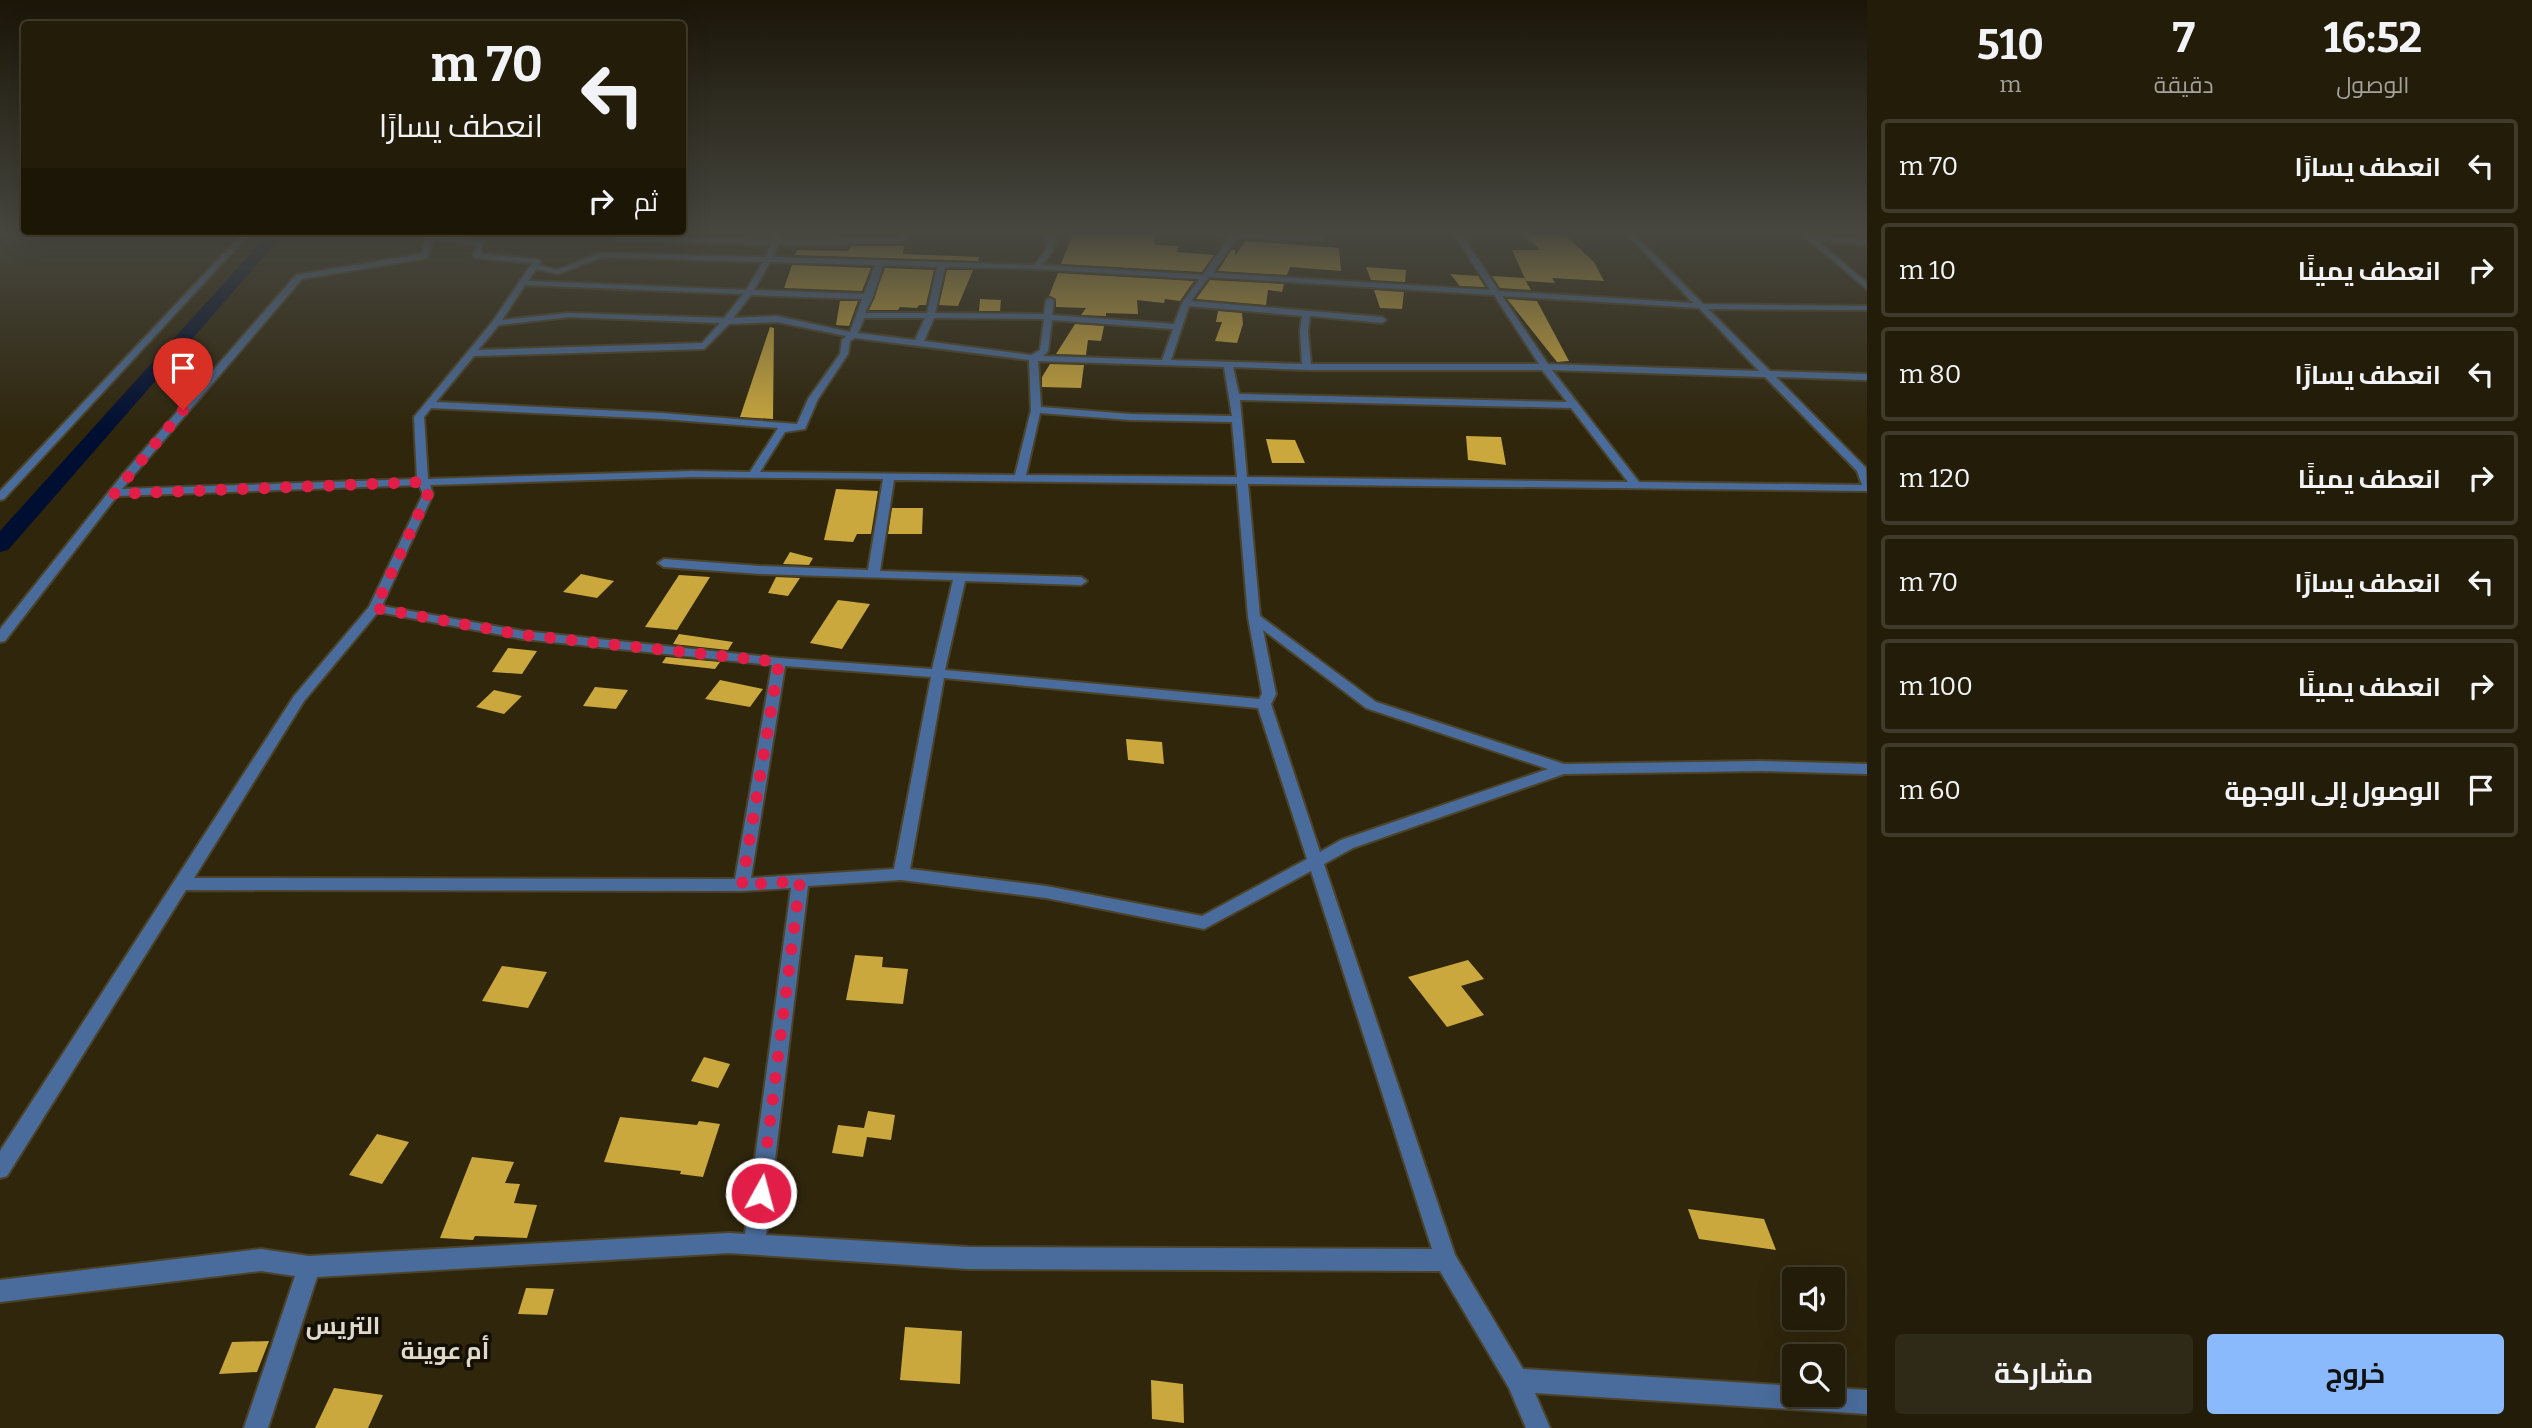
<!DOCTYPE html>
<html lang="ar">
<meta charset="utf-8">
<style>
body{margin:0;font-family:Bitter,Cairo,serif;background:#2f2917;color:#f1f3f6;direction:rtl;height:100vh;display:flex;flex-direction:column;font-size:26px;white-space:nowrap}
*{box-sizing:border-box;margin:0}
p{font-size:23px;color:#a3a19c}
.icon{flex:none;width:38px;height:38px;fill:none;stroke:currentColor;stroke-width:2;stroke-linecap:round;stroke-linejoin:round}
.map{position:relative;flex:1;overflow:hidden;direction:ltr}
.drawer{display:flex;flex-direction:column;background:#231c09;width:665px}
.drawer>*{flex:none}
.top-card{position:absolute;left:21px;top:21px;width:665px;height:214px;border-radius:7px;box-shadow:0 7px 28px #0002,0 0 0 2px #403a2a;direction:rtl;background:#231c09;color:#f1f3f6;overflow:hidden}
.buttons{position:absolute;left:1782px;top:1267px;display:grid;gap:14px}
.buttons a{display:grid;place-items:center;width:63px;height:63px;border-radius:7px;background:#231c09;box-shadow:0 7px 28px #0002,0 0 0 2px #403a2a;font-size:35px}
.pin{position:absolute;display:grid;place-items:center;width:60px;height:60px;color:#fff;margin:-72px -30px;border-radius:50% 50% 50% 0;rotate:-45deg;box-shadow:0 0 7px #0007}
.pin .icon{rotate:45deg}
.me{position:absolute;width:77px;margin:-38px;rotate:7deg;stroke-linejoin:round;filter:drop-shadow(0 0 5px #0008)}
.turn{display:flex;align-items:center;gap:24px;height:147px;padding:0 28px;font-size:32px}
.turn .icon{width:91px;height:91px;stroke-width:2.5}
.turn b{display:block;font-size:49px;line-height:60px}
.then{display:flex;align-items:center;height:66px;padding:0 28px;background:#0003;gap:14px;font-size:26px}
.eta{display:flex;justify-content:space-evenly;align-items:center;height:119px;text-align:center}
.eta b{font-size:42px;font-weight:700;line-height:49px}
.cta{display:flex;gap:14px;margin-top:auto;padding:14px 28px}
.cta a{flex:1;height:80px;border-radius:7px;background:#8abafc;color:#111;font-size:28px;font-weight:700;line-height:80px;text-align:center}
.cta a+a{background:#2f2917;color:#f1f3f6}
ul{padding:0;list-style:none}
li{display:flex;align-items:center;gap:21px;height:94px;margin:0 14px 10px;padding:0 14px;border:4px solid #403a2a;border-radius:7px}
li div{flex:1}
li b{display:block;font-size:26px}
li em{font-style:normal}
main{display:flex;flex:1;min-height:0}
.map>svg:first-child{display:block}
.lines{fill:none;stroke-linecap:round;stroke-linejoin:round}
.canal{fill:#000e32;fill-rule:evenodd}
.building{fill:#cba83d}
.minor-casing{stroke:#4b432a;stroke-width:4}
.tertiary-casing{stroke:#4b432a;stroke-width:4}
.minor{fill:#4a6c9c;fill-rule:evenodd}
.tertiary{fill:#4a6c9c;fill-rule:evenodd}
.route{stroke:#e11d48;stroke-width:12;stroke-dasharray:0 21.6}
.labels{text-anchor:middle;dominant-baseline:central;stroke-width:7;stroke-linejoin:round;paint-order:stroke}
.near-quarter-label{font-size:24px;font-weight:bold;fill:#dfd9ca;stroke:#130f05}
</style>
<main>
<section class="drawer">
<div class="eta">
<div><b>16:52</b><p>الوصول</p></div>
<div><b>7</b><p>دقيقة</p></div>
<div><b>510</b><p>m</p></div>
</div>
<ul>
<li><svg class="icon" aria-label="left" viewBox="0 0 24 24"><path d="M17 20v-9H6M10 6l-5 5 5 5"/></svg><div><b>انعطف يسارًا</b></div><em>70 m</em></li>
<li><svg class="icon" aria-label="right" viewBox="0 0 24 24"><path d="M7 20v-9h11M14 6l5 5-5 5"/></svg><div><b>انعطف يمينًا</b></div><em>10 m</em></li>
<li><svg class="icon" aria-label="left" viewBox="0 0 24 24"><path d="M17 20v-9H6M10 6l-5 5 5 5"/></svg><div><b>انعطف يسارًا</b></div><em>80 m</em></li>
<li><svg class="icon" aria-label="right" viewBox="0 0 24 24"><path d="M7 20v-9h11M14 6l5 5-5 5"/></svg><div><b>انعطف يمينًا</b></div><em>120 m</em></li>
<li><svg class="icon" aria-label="left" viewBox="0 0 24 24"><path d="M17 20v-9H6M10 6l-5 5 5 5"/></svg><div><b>انعطف يسارًا</b></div><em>70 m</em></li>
<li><svg class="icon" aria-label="right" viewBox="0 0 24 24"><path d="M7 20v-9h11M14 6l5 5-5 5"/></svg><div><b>انعطف يمينًا</b></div><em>100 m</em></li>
<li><svg class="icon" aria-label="arrive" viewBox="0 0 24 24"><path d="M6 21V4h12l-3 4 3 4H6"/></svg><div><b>الوصول إلى الوجهة</b></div><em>60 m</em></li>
</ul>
<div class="cta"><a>خروج</a><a>مشاركة</a></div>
</section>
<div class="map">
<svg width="1867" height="1428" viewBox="0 0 1867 1428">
<rect width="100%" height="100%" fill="#2f260c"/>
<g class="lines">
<path class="canal" d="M271 231H286L8 550 0 552V531Z"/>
</g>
<path class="building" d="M1129 231 1153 232 1155 245 1178 246 1177 252 1214 255 1202 272 1061 264 1074 232 1129 235Z
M1524 234 1566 236 1594 262 1604 281 1552 278 1555 283 1526 281 1512 250H1540Z
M1245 241 1339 248 1341 271 1290 267 1287 275 1218 271 1231 250H1235V256Z
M852 246H904L903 254 979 257 978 261 795 255 797 250 848 251Z
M792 265 871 268 862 291 784 288Z
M1366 267 1406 270 1405 282 1371 280Z
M885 268 934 270 926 305H919L917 308 900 307 898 310H869Z
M947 270H973L958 306 939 305Z
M1058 273 1194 281 1180 301 1165 299 1164 303 1137 300 1138 314 1106 313V316L1081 315 1086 308 1056 307V299L1049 296Z
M1450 274 1478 276 1485 287 1460 286Z
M1492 276 1524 278 1531 290 1500 288Z
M1210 280 1284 284 1282 292 1268 290 1266 305 1196 299Z
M1374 290 1404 292 1402 309 1380 308Z
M980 299 1001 300 1000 311H979Z
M1507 299 1537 301 1569 361 1557 362Z
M840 301H858L849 326 836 325Z
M1218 311 1242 313 1243 324 1237 343 1215 341 1222 322H1216Z
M1075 324 1104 326 1101 341 1088 340 1086 355 1056 354Z
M770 327 774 328 773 419 740 417Z
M1050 364 1084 365 1081 388 1042 387V377Z
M1466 436 1501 437 1506 465 1468 460Z
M1266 439 1295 440 1305 463H1272Z
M836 489 878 491 871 534H857L853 542 824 540Z
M892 508H923L922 534H888Z
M790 552 813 558 809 565 783 564Z
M581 574 614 581 597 598 563 592Z
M679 575 710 577 677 630 645 627Z
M776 577 800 578 788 596 768 593Z
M838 600 870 604 842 649 810 643Z
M679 634 733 642 728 650 673 644Z
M508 648 537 651 522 674 492 672Z
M666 657 720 662 715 669 662 663Z
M720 680 763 689 750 707 705 699Z
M595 687 628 690 616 709 583 706Z
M494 690 522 696 504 714 476 707Z
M1126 739 1162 742 1164 764 1128 760Z
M855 955 883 957 882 967 908 969 903 1004 846 1000Z
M1468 960 1484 979 1461 986 1484 1015 1447 1027 1408 977Z
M502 966 547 972 528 1008 482 1001Z
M704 1057 730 1064 718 1088 691 1081Z
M868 1111 895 1115 891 1140 867 1137 863 1157 832 1153 838 1125 864 1128Z
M620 1117 697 1125 699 1121 720 1124 703 1177 680 1174 681 1171 604 1162Z
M377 1134 409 1142 382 1184 349 1175Z
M472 1157 514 1162 505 1183 520 1184 514 1203 537 1205 527 1238 475 1236 473 1240 440 1238Z
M1688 1209 1764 1219 1776 1250 1699 1239Z
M526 1288 554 1289 547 1315 518 1314Z
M905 1327 962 1331 960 1384 900 1380Z
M269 1341 257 1372 219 1374 232 1342Z
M1151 1380 1183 1384 1184 1423 1152 1419Z
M334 1388 383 1395 368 1428H315Z"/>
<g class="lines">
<g class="minor-casing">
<path id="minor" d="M245 231H252L4 499 0 500V491Z
M776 231H783L780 240 899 239 908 231H916L901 243 778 244 772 257 1035 265 1045 251 1048 241 1034 231H1043L1056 240 1053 251 1042 265 1203 275 1229 238 1200 231 1311 236 1317 235 1320 231H1327L1322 239 1311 240 1236 238 1213 273 1490 290 1452 231H1459L1499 291 1693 303 1624 231H1631L1703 304 1867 306V310L1708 309 1770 371 1867 374V380L1776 377 1866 468 1867 491 1248 484 1260 616 1376 702 1564 764 1760 761 1867 764V774L1760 771 1564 774 1353 848 1324 864 1455 1255 1523 1369 1794 1386V1395H1832V1388L1867 1390V1414L1535 1393 1550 1428H1526L1509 1388 1440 1271 968 1269 729 1253 317 1277 268 1428H244L295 1276 261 1271 0 1302V1280L261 1249 309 1256 729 1233 745 1234 791 888 742 891 186 890 7 1176 0 1178V1151L294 696 369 607 423 494 419 485 117 496 5 641 0 642V629L123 474 296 275 421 254 426 237 430 235 483 241 481 254 537 259 541 261 538 265 557 270 601 253 765 257 771 244 618 241 614 239 618 237 773 240ZM433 240 476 245 473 256 477 258 532 263 493 321 414 417 417 479 122 489 302 279 427 258ZM602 257 763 262 746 290 528 281 536 269 558 274ZM770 262 875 265 864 294 754 290ZM883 265 937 267 927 313H865L873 297ZM945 267 1037 269 1199 279 1182 303 1174 324 1052 315 1054 300 1050 298 1046 300 1044 314 935 313ZM1209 277 1494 295 1539 364H1311L1308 331 1310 316 1382 323 1386 320 1382 317 1191 301ZM525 285 743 294 724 318 569 313 502 320ZM751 295 862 299 850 332 777 316 733 318ZM1502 296 1699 308 1759 371 1548 364ZM1189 306 1302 316 1300 331 1302 364 1171 360ZM569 317 720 323 702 343 478 350 499 325ZM864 318H925L915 340 858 333ZM934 318 1044 319 1040 350 1031 355 924 341ZM1052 320 1173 329 1162 360 1043 356 1048 351ZM777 322 846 336 842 340 840 354 808 399 797 424 662 413 436 402 474 356 704 349 729 324ZM855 338 1029 360 1031 410 1015 475 760 472 785 432 805 429 818 399 848 354 850 341ZM1038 361 1224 367 1232 416 1130 414 1041 407ZM1233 367 1307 370H1542L1567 402 1239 394ZM1552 370 1765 377 1857 471 1862 485 1639 482ZM1240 400 1571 408 1628 482 1247 477ZM431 408 662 419 778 428 750 472 692 471 428 479 424 417ZM1040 413 1130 420 1232 422 1237 477 1026 475ZM692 477 883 479 868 570 760 566 664 559 658 563 664 567 760 574 953 580 932 669 779 658 523 631 382 606 433 494 430 485ZM894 480 1237 484 1248 617 1262 694 1259 699 945 670 965 581 1081 585 1087 581 1081 577 880 571ZM378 612 523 639 772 665 735 879 194 878 304 701ZM1263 630 1366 708 1548 769 1341 840 1320 852 1271 704 1276 694ZM785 666 931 677 894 869 751 878ZM944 678 1258 708 1307 859 1202 916 1046 886 910 869ZM1311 871 1432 1249 968 1247 766 1235 808 886 901 880 1046 898 1204 929Z
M1798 231H1806L1812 237 1867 240V244L1818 241 1867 283V289Z"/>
</g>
<g class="tertiary-casing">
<path id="tertiary" d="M433 231H441L433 239H427V235Z"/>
</g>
<use href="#minor" class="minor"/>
<use href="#tertiary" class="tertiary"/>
</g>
<linearGradient id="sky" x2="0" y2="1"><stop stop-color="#1a1507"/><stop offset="0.54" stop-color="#474740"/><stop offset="1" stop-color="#474740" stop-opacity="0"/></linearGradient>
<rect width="1867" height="431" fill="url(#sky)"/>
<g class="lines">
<path class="route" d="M183 410 114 494 423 482 428 494 375 608 523 635 779 662 742 885 800 881 761 1193"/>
</g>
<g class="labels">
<g class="near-quarter-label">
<text x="343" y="1326">التريس</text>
<text x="445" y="1351">أم عوينة</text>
</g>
</g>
</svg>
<div class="buttons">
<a><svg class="icon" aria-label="sound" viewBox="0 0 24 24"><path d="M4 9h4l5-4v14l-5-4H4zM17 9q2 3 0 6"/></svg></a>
<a><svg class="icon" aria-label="search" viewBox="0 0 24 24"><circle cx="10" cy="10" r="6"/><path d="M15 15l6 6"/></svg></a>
</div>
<div class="pin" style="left:183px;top:410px;background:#d93025"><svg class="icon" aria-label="arrive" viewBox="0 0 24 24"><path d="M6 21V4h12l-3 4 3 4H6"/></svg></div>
<svg class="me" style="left:761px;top:1193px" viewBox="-20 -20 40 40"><circle r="17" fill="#e11d48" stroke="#fff" stroke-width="3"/><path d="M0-11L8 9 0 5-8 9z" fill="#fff"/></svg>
<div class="top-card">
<div class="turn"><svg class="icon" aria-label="left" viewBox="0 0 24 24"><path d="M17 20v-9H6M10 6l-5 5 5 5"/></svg><div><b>70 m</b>انعطف يسارًا</div></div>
<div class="then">ثم<svg class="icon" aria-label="right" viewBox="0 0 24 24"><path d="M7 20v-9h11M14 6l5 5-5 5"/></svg></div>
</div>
</div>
</main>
